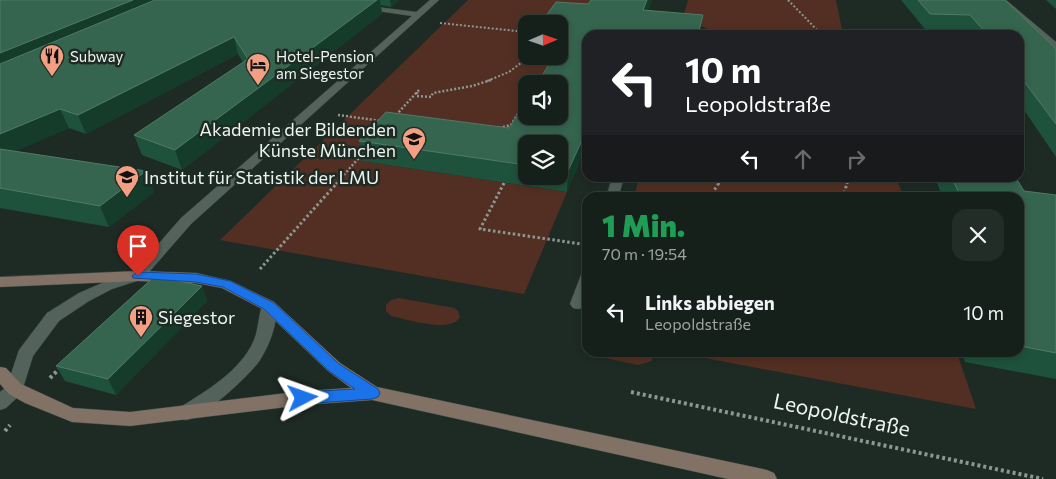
<!DOCTYPE html>
<html lang="de">
<meta charset="utf-8">
<style>
body{margin:0;font-family:Commissioner,sans-serif;background:#232d28;color:#f1f3f6;height:100vh;display:flex;flex-direction:column;font-size:19px;white-space:nowrap}
*{box-sizing:border-box;margin:0}
p{font-size:16px;color:#9ea3a3}
.icon{flex:none;width:28px;height:28px;fill:none;stroke:currentColor;stroke-width:2;stroke-linecap:round;stroke-linejoin:round}
.map{position:relative;flex:1;overflow:hidden}
.panel{position:absolute;left:582px;top:192px;width:442px;height:165px;display:flex;flex-direction:column;background:#16201b;border-radius:15px;box-shadow:0 2px 8px #0003,0 0 0 1px #353e3a}
.panel>*{flex:none}
.guide{position:absolute;left:582px;top:30px;width:442px;height:152px;border-radius:15px;box-shadow:0 2px 8px #0003,0 0 0 1px #353e3a;background:#202124;color:#fff;overflow:hidden}
.needle{width:32px;rotate:88deg}
.fabs{position:absolute;left:518px;top:15px;display:grid;gap:10px}
.fabs a{display:grid;place-items:center;width:50px;height:50px;border-radius:10px;background:#16201b;box-shadow:0 2px 8px #0003,0 0 0 1px #353e3a;font-size:25px}
.pin{position:absolute;display:grid;place-items:center;width:42px;height:42px;color:#fff;margin:-51px -21px;border-radius:50% 50% 50% 0;rotate:-45deg;box-shadow:0 0 5px #0007}
.pin .icon{rotate:45deg}
.me{position:absolute;width:55px;margin:-28px;rotate:86deg;stroke-linejoin:round;filter:drop-shadow(0 0 4px #0008)}
.turn{display:flex;align-items:center;gap:18px;height:105px;padding:0 20px;font-size:22px}
.turn .icon{width:65px;height:65px;stroke-width:2.5}
.turn b{display:block;font-size:35px;line-height:42px}
.lanes{display:flex;align-items:center;height:48px;padding:0 20px;background:#0003;justify-content:center;gap:25px;direction:ltr}
.lanes .off{opacity:.35}
.round{display:grid;place-items:center;flex:none;width:52px;height:52px;border-radius:15px;background:#232d28}
.head{display:flex;align-items:center;justify-content:space-between;height:85px;padding:0 20px}
h1{font-size:30px;font-weight:800;line-height:38px;color:#1e9e55}
ul{padding:0;list-style:none}
li{display:flex;align-items:center;gap:15px;height:70px;padding:0 20px}
li div{flex:1}
li b{display:block;font-size:19px}
li em{font-style:normal}
.map>svg:first-child{display:block}
.green{fill:#532f23}
.lines{fill:none;stroke-linecap:round;stroke-linejoin:round}
.service-casing{stroke:#39463f;stroke-width:1}
.minor-casing{stroke:#39463f;stroke-width:1}
.secondary-casing{stroke:#39463f;stroke-width:1}
.path-far3{stroke:#8c9791;stroke-width:2;stroke-dasharray:2 2;stroke-linecap:butt}
.path-far2{stroke:#8c9791;stroke-width:2.5;stroke-dasharray:2 2;stroke-linecap:butt}
.path-far1{stroke:#8c9791;stroke-width:3;stroke-dasharray:2.5 2.5;stroke-linecap:butt}
.path{stroke:#8c9791;stroke-width:4;stroke-dasharray:3 3;stroke-linecap:butt}
.service{fill:#53625a;fill-rule:evenodd}
.minor{fill:#53625a;fill-rule:evenodd}
.secondary{fill:#827265;fill-rule:evenodd}
.wall{fill:#1e523c;fill-rule:evenodd}
.shaded-wall{fill:#153b2a}
.building{fill:#35644f;stroke:#517a68}
.route{fill:#1a73e8;stroke:#114b97}
.labels{text-anchor:middle;dominant-baseline:central;stroke-width:5;stroke-linejoin:round;paint-order:stroke}
.far-poi-label{font-size:15px;fill:#ecf5f0;stroke:#1e2b24;text-anchor:start}
.poi-label{font-size:18px;fill:#ecf5f0;stroke:#1e2b24;text-anchor:start}
.near-street-label{font-size:21px;fill:#ecf5f0;stroke:#1e2b24}
</style>
<div class="map">
<svg width="1056" height="479" viewBox="0 0 1056 479">
<rect width="100%" height="100%" fill="#1e2b24"/>
<path class="green" d="M468 0H599L551 24H526V56H565L548 84H526V116L510 148 362 161 567 192 524 294 220 240Z
M688 0H836L843 35H716C706 26 695 23 682 21Z
M639 178H896L904 197H634Z
M399 298 454 308 458 311 460 317C451 334 407 319 391 316L386 311V305L391 300Z
M653 352 652 361 638 365 596 356 590 353Z
M695 353H957L976 409 694 356Z"/>
<g class="lines">
<g class="service-casing">
<path id="service" d="M612 178H624L618 198H606Z
M588 270C588 283 590 297 583 308L578 309 573 308 570 304 581 275 583 272Z"/>
</g>
<g class="minor-casing">
<path id="minor" d="M430 0H439L191 224 143 279 112 289 89 301 59 321 33 356 21 394 6 408 0 410V392L7 386 19 350 47 313 79 293 102 283 133 273 181 218 412 16 364 9H361V5L416 12Z
M997 0H1006L1056 42V50Z
M269 301 274 302C277 307 276 311 276 317 274 333 268 347 260 360 251 374 203 419 186 420 184 420 180 419 179 418L176 413 179 408C206 391 241 371 254 340 259 329 258 312 264 302Z"/>
</g>
<g class="secondary-casing">
<path id="secondary" d="M138 271 196 273 231 281 274 302 340 363 377 387 767 470 774 473 777 479H728L372 400 303 405 130 426 72 422 25 403 9 394 0 384V367L6 368 21 384 73 408 130 412 303 391 351 388 328 371 264 310 222 288 196 283 138 281 0 287V277Z"/>
</g>
<path class="path-far3" d="M788 0 822 35
M440 23 526 32
M532 56 553 59 551 62
M487 81 509 72 530 56"/>
<path class="path-far2" d="M417 92V96L431 97 433 93 472 86 491 80
M338 115 382 121
M396 115 419 90
M499 128 511 125 526 101
M336 184 364 152
M718 184 722 178
M847 184 848 178"/>
<path class="path-far1" d="M504 183 480 229 588 245
M709 198 719 183
M843 198 847 183
M260 269 337 183"/>
<path class="path" d="M50 378 61 367
M631 392 1043 479
M5 431 10 425"/>
<use href="#service" class="service"/>
<use href="#minor" class="minor"/>
<use href="#secondary" class="secondary"/>
</g>
<path class="wall" d="M0 0H399L391 7 381 5 382 14 182 170 142 155 134 135 243 62 238 54 86 134 69 128 15 151 146 171 154 192 109 227 0 208Z
M591 0H652L648 10 700 31 588 35 567 192 362 161 359 141 509 128 559 56V24L588 4ZM526 144H559V176H526Z
M901 0H1005L1056 49V157L1020 104V35H968L964 31 925 29Z
M1046 0H1056V9Z
M935 178H1016L1024 191 1056 195V379L965 362 962 352H1020V198H943Z
M202 286 207 301 116 395 65 381 56 366Z"/>
<path class="shaded-wall" d="M133 0H175L0 74V53Z
M377 0H380L382 14 182 170 175 150Z
M390 0H399L391 7Z
M647 0H652L641 26 643 10Z
M703 15 700 35H698Z
M234 37 238 54 86 134 78 115Z
M60 109 69 128 0 158V134Z
M588 127V144L567 192 568 171Z
M146 171 154 192 109 227 100 206Z
M202 286 207 301 116 395 108 379Z"/>
<path class="building" d="M0 0H133L0 53Z
M155 0H377L175 150 134 135 248 59 234 37 78 115 60 109 0 134V64Z
M591 0H647L643 10 703 15 698 35H588V127L568 171 559 170V144H526V165L359 141 386 112 509 128 526 101V116H559V84H537L554 56H559V49L565 39 559 38V24H540L556 2 588 4Z
M918 0H1005L1056 49V124L1020 76V35H988L970 15 930 14Z
M0 149 146 171 100 206 0 188Z
M952 178H1016L1024 191 1056 195V353L1020 346V198H961Z
M155 276 202 286 108 379 56 366Z"/>
<path class="route" d="M138 272 196 274 230 281 274 303 339 364 378 389 380 393 378 397 372 399 303 404 298 402 296 398 298 394 303 392 355 389 329 371 264 309 223 287 196 282 133 278 132 276Z"/>
<defs>
<g id="restaurant-pin" transform="scale(1.25)"><path d="M0 17L-7.5 6A9.5 9.5 0 1 1 7.5 6Z" fill="#f39f84" stroke="#1e2b24"/><path d="M-5-6h1v4h1v-4h1v4h1v-4h1v5L-1.5 .5V6h-2V.5L-5-1ZM5-6V6H3V1.5H1.5Q1.5-4 5-6Z" fill="#111"/></g>
<g id="hotel-pin" transform="scale(1.25)"><path d="M0 17L-7.5 6A9.5 9.5 0 1 1 7.5 6Z" fill="#f39f84" stroke="#1e2b24"/><path d="M-6-4.5h1.5V1H6V5H4.5V3h-9V5H-6ZM-4 0a1.8 1.8 0 1 1 3.6 0ZM.5 0V-2.5h3Q6-2.5 6 0Z" fill="#111"/></g>
<g id="university-pin" transform="scale(1.25)"><path d="M0 17L-7.5 6A9.5 9.5 0 1 1 7.5 6Z" fill="#f39f84" stroke="#1e2b24"/><path d="M0-5L7-2L0 1L-7-2ZM-4 1L0 2.5L4 1V4Q0 6-4 4Z" fill="#111"/></g>
<g id="building-pin" transform="scale(1.25)"><path d="M0 17L-7.5 6A9.5 9.5 0 1 1 7.5 6Z" fill="#f39f84" stroke="#1e2b24"/><path d="M-4-6H4V6H1V3H-1V6H-4ZM-2.5-4.3h1.7v1.8h-1.7ZM.8-4.3h1.7v1.8H.8ZM-2.5-1h1.7V.8h-1.7ZM.8-1h1.7V.8H.8Z" fill="#111"/></g>
</defs>
<g fill-rule="evenodd">
<use href="#restaurant-pin" x="52" y="56"/>
<use href="#hotel-pin" x="258" y="65"/>
<use href="#university-pin" x="414" y="139"/>
<use href="#university-pin" x="127" y="177"/>
<use href="#building-pin" x="141" y="317"/>
</g>
<g class="labels">
<g class="far-poi-label">
<text x="70" y="56">Subway</text>
<text x="276" y="56">Hotel-Pension<tspan x="276" dy="17">am Siegestor</tspan></text>
</g>
<g class="poi-label">
<text x="396" y="129" text-anchor="end">Akademie der Bildenden<tspan x="396" dy="21">Künste München</tspan></text>
<text x="144" y="177">Institut für Statistik der LMU</text>
<text x="158" y="317">Siegestor</text>
</g>
<g class="near-street-label">
<text transform="translate(842 414) rotate(12)">Leopoldstraße</text>
</g>
</g>
</svg>
<div class="fabs">
<a><svg class="needle" viewBox="-14 -14 28 28"><path d="M0-13l5 13h-10z" fill="#e53935"/><path d="M0 13l5-13h-10z" fill="#9ea3a3"/></svg></a>
<a><svg class="icon" aria-label="sound" viewBox="0 0 24 24"><path d="M4 9h4l5-4v14l-5-4H4zM17 9q2 3 0 6"/></svg></a>
<a><svg class="icon" aria-label="layers" viewBox="0 0 24 24"><path d="M12 4l9 5-9 5-9-5zM3 14l9 5 9-5"/></svg></a>
</div>
<div class="pin" style="left:138px;top:276px;background:#d93025"><svg class="icon" aria-label="arrive" viewBox="0 0 24 24"><path d="M6 21V4h12l-3 4 3 4H6"/></svg></div>
<svg class="me" style="left:303px;top:398px" viewBox="-20 -20 40 40"><path d="M0-17L14 15 0 8-14 15z" fill="#1a73e8" stroke="#fff" stroke-width="4"/></svg>
<div class="guide">
<div class="turn"><svg class="icon" aria-label="left" viewBox="0 0 24 24"><path d="M17 20v-9H6M10 6l-5 5 5 5"/></svg><div><b>10 m</b>Leopoldstraße</div></div>
<div class="lanes"><svg class="icon" aria-label="left" viewBox="0 0 24 24"><path d="M17 20v-9H6M10 6l-5 5 5 5"/></svg><svg class="icon off" aria-label="ahead" viewBox="0 0 24 24"><path d="M12 20V5M6 11l6-6 6 6"/></svg><svg class="icon off" aria-label="right" viewBox="0 0 24 24"><path d="M7 20v-9h11M14 6l5 5-5 5"/></svg></div>
</div>
<section class="panel">
<div class="head"><div><h1>1 Min.</h1><p>70 m · 19:54</p></div><a class="round"><svg class="icon" aria-label="close" viewBox="0 0 24 24"><path d="M6 6l12 12M18 6L6 18"/></svg></a></div>
<ul>
<li><svg class="icon" aria-label="left" viewBox="0 0 24 24"><path d="M17 20v-9H6M10 6l-5 5 5 5"/></svg><div><b>Links abbiegen</b><p>Leopoldstraße</p></div><em>10 m</em></li>
</ul>
</section>
</div>
